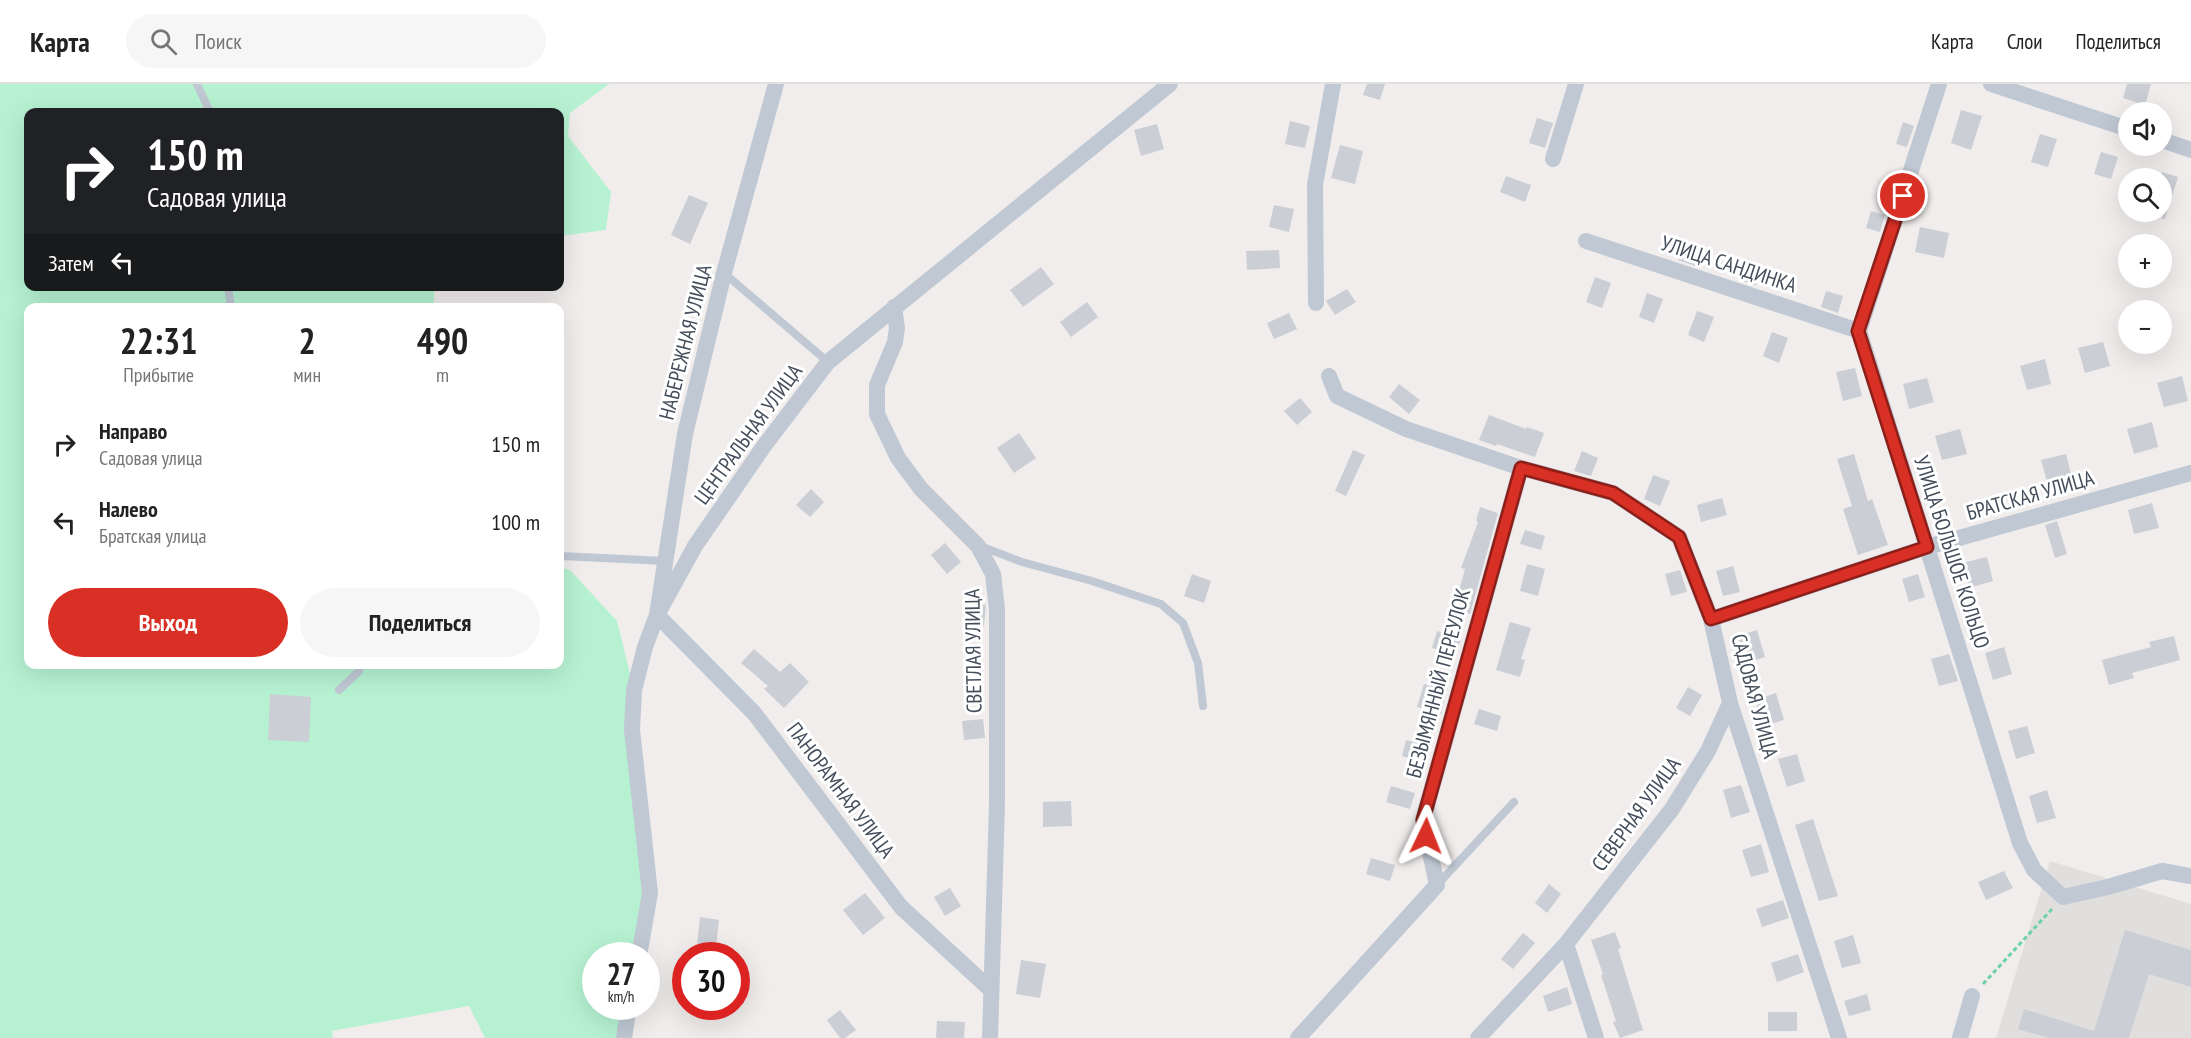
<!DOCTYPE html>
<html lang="ru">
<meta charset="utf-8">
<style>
body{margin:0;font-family:"PT Sans Narrow",sans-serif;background:#f6f6f6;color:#222;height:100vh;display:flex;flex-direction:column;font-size:22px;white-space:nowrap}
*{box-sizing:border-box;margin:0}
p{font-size:20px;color:#767676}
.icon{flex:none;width:33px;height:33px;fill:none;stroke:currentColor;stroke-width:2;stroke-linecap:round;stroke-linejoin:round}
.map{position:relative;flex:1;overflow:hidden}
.details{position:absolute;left:24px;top:219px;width:540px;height:366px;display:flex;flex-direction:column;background:#fff;border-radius:12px;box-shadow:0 6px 24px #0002}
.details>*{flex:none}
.hud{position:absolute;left:24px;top:24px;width:540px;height:183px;border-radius:12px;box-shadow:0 6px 24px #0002;background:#202124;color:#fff;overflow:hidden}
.buttons{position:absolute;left:2118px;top:18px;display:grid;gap:12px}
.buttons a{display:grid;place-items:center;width:54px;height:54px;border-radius:50%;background:#fff;box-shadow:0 6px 24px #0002;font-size:30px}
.speed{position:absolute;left:582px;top:858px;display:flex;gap:12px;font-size:30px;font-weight:700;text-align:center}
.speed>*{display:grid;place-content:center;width:78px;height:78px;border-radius:50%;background:#fff;box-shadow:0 6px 24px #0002;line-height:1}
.speed small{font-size:15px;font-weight:400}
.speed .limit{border:9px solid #d22;background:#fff;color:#111}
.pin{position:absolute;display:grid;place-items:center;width:51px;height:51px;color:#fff;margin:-26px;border:3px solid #fff;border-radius:50%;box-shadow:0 2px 6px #0007}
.me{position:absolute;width:66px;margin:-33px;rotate:2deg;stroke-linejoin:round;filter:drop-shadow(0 0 4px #0008)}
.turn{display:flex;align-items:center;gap:21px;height:126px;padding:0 24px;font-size:27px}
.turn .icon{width:78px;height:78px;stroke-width:2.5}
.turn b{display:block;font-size:42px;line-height:51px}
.then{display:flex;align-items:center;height:57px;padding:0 24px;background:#0003;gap:12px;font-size:22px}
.eta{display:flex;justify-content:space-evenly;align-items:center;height:102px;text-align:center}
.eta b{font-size:36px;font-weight:600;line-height:42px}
.cta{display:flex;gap:12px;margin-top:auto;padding:12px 24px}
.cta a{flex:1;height:69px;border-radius:36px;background:#d93025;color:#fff;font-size:24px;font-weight:600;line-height:69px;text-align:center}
.cta a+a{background:#f6f6f6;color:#222}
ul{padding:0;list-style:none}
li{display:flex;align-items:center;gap:18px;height:78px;padding:0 24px}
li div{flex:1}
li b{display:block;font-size:22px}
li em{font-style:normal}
header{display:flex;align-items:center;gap:36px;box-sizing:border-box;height:84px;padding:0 30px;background:#fff;border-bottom:2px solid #e0e0e0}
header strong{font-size:28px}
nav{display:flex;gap:33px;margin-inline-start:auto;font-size:21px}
.search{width:420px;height:54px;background:#f6f6f6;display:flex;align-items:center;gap:15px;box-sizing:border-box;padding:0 21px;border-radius:33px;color:#767676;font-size:22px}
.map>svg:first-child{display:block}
.education{fill:#e1dede}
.green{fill:#b6f2d2}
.building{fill:#cbced5}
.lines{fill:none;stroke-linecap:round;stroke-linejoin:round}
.path{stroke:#6cd2a8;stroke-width:3;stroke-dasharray:4.5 3;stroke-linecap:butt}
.lane{stroke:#bfc8d3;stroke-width:8}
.street{stroke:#bfc8d3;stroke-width:16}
.route-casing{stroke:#8d1f18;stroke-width:15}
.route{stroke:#d93025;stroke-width:10}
.labels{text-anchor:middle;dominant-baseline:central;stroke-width:6;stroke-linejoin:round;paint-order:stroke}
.street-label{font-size:21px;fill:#444e5b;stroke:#fff}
</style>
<header>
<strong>Карта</strong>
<div class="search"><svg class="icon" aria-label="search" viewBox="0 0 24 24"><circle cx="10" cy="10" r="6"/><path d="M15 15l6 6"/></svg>Поиск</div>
<nav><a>Карта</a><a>Слои</a><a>Поделиться</a></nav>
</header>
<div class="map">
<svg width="2191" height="954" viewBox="0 0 2191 954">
<rect width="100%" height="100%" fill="#f0edec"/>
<path class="education" d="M2050 777 2191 820V954H1996Z"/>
<path class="green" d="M0 0H609L570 29 568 52 611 108 606 146 560 152V28H28V202L436 203 434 206V223L28 224V580H560V483L570 486 617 537 634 606 650 809 639 871 596 872V922L629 923 624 954H485L469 922 332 947 333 954H0Z"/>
<path class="building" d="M1367 0H1385L1380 16 1363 11Z
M2127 0H2151L2145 21 2123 14Z
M1961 26 1982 32 1971 66 1951 59Z
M1537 34 1553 39 1545 64 1529 59Z
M1290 37 1310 42 1305 64 1285 60Z
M1903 38 1914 42 1907 63 1896 60Z
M1157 40 1164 65 1141 72 1134 46Z
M2040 50 2057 55 2048 83 2031 78Z
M1340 61 1363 67 1355 100 1331 94Z
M2101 68 2118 73 2111 95 2094 90Z
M2162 88 2178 93 2165 135H2162Z
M1506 92 1531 101 1525 118 1500 108Z
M689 111 708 119 690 160 671 151Z
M1274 121 1294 125 1289 148 1269 143Z
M1871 127 1885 131 1880 148 1866 144Z
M1920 143 1949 149 1944 174 1915 168Z
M1683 161 1699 166 1695 182 1678 176Z
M1279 166 1280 184 1247 186 1246 167Z
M1746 175 1762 180 1756 201 1739 196Z
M1041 183 1054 200 1023 223 1010 206Z
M1595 193 1611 199 1602 224 1586 218Z
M1347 205 1356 218 1335 231 1326 217Z
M1826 207 1843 212 1838 229 1821 223Z
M1647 209 1663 215 1654 239 1639 233Z
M1087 218 1098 233 1071 253 1060 238Z
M1697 227 1714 233 1704 258 1688 251Z
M1289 229 1297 245 1274 255 1267 239Z
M1772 248 1788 254 1779 279 1763 272Z
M2103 258 2110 282 2085 289 2078 264Z
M2045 275 2051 300 2027 306 2020 282Z
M1855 284 1862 312 1843 317 1836 288Z
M2182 292 2188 317 2164 323 2157 299Z
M1927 294 1934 318 1909 325 1903 300Z
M1399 300 1420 316 1409 330 1389 313Z
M1300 314 1312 328 1297 341 1284 327Z
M1489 331 1526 345 1527 343 1544 349 1535 373 1497 360 1496 362 1479 356Z
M2152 338 2158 363 2134 370 2127 345Z
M1960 345 1967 370 1942 376 1935 352Z
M1019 349 1036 374 1014 389 997 364Z
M1353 366 1365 371 1346 412 1335 407Z
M1582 367 1598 374 1591 392 1574 387Z
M1854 370 1868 417 1872 415 1888 461 1858 471 1843 425 1852 422 1837 375Z
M2066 370 2072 394 2048 401 2041 376Z
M1653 391 1670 397 1660 422 1644 415Z
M811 405 824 418 810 433 796 421Z
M1722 414 1727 431 1701 438 1697 421Z
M2152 419 2159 444 2134 450 2128 426Z
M1480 423 1498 429 1470 530 1454 525 1465 485 1461 484 1478 438 1476 437Z
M2057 437 2067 470 2055 474 2045 441Z
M1525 446 1545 452 1541 466 1520 460Z
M945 459 961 478 947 490 931 471Z
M1987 473 1993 497 1969 504 1962 479Z
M1527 480 1545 485 1538 512 1520 507Z
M1733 482 1740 508 1723 512 1716 487Z
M1680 486 1687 508 1671 512 1665 490Z
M1192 490 1211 497 1204 519 1184 512Z
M1918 490 1925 513 1909 518 1902 495Z
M968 518 986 521 984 542 965 539Z
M1510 538 1531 544 1521 575 1525 576 1520 593 1496 586Z
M1757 546 1765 573 1747 579 1738 552Z
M1437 547 1461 555 1456 571 1432 564Z
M2174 552 2180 576 2132 589 2134 594 2109 601 2102 576 2151 563 2149 558Z
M2004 563 2012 590 1993 596 1985 569Z
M754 565 780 588 790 579 809 598 784 624 764 605 768 602 741 579Z
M1949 570 1958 597 1939 602 1931 575Z
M1424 600 1447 606 1441 630 1417 623Z
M1688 603 1702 611 1690 632 1676 624Z
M1776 609 1784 636 1764 642 1755 616Z
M270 610 311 613 309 658 268 656Z
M1479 625 1501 632 1497 647 1474 640Z
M983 635 985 654 964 656 962 637Z
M2027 642 2035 669 2016 675 2008 647Z
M1406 656 1431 663 1426 679 1402 672Z
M1797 670 1805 697 1787 703 1778 675Z
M1741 701 1750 728 1731 734 1723 706Z
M1391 702 1415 709 1410 725 1386 718Z
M2047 706 2056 734 2037 739 2029 712Z
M1071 717 1072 742 1043 743V718Z
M1813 735 1838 812 1819 817 1795 741Z
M1761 760 1769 788 1751 793 1742 766Z
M1371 774 1395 781 1390 797 1366 790Z
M2004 787 2013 804 1986 816 1978 798Z
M1549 800 1561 810 1547 829 1535 819Z
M950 804 961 822 945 832 934 813Z
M865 809 885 834 863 851 843 826Z
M1783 816 1789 834 1762 843 1756 825Z
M700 833 719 836 716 863 697 861Z
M2125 846 2191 866V903L2149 890 2129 954H2049L2018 945 2024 925 2094 947Z
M1615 848 1621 864 1618 865 1643 946 1620 954 1613 938 1616 937 1601 891 1603 890 1591 856Z
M1523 849 1535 859 1513 885 1501 875Z
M1853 851 1861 879 1842 884 1834 857Z
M1798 870 1804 888 1777 898 1771 879Z
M1021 876 1046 880 1040 914 1016 910Z
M1567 903 1572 920 1548 928 1543 912Z
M1867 910 1871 926 1849 932 1844 917Z
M840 926 856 946 845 954H840L827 936Z
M1768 928H1797V947H1768Z
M937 937 965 938 964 954H936Z"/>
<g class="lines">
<path class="path" d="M1983 900 2052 825"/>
<path class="lane" d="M197 0 210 28
M724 189 828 278
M228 202 231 224
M980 462 1022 478 1092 497 1161 520 1183 539 1198 579 1203 622
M560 472 665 477
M339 606 359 587 360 580
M1437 801 1514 718"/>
<path class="street" d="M776 0 724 189 685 350 657 531 754 629 901 823 991 906
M1939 0 1859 247 2020 759 2034 786 2063 813 2108 803 2162 787 2191 792
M1991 0 2128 45
M2162 56 2191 66
M1553 75 1576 0
M1586 157 1859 247
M1316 219 1315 101 1333 0
M894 223 897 244 895 258 877 301V330L898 374 921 405 978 462 993 490 997 525V720L990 954
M1329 292 1337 312 1406 345 1521 384 1613 409 1679 453 1711 535 1730 619 1839 954
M1711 535 1927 463 2191 389
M1566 860 1596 954
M639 872 650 809 632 646 634 606 645 563 657 531 695 462 764 362 828 278 1170 0
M624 954 629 922
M1298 954 1437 801 1423 736 1521 384
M1478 954 1566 860 1672 725 1708 667 1730 619
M1960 954 1972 912"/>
</g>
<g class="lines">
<g class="route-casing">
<path id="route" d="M1426 752 1423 736 1521 384 1613 409 1679 453 1711 535 1927 463 1858 247 1903 112"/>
</g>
<use href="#route" class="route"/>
</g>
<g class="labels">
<g class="street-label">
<text transform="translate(1729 180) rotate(18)">УЛИЦА САНДИНКА</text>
<text transform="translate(685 258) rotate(-76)">НАБЕРЕЖНАЯ УЛИЦА</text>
<text transform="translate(748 350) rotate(-54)">ЦЕНТРАЛЬНАЯ УЛИЦА</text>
<text transform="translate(2030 411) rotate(-16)">БРАТСКАЯ УЛИЦА</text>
<text transform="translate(1952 468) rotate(72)">УЛИЦА БОЛЬШОЕ КОЛЬЦО</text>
<text transform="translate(973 567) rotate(-91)">СВЕТЛАЯ УЛИЦА</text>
<text transform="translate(1438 599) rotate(-75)">БЕЗЫМЯННЫЙ ПЕРЕУЛОК</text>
<text transform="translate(1755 612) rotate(75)">САДОВАЯ УЛИЦА</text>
<text transform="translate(841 706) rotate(53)">ПАНОРАМНАЯ УЛИЦА</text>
<text transform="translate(1636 730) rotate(-54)">СЕВЕРНАЯ УЛИЦА</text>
</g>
</g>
</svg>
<div class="buttons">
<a><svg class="icon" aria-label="sound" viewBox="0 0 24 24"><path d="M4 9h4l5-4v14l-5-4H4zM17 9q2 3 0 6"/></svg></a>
<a><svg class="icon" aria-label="search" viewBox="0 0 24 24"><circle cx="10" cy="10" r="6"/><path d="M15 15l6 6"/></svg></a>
<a>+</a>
<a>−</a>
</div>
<div class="speed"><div>27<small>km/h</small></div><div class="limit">30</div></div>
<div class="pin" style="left:1903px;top:112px;background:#d93025"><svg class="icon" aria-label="arrive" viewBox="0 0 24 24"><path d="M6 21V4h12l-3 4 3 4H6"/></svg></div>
<svg class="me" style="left:1426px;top:752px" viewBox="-20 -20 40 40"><path d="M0-17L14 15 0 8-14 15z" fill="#d93025" stroke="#fff" stroke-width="4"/></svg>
<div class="hud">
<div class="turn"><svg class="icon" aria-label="right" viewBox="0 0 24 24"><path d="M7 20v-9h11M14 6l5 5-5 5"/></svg><div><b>150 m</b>Садовая улица</div></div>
<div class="then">Затем<svg class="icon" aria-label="left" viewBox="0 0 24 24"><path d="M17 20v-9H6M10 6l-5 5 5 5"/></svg></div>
</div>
<section class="details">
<div class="eta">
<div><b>22:31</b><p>Прибытие</p></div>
<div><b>2</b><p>мин</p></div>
<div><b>490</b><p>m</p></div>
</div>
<ul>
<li><svg class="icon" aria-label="right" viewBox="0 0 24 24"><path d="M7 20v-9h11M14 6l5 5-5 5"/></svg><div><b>Направо</b><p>Садовая улица</p></div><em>150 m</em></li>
<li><svg class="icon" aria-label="left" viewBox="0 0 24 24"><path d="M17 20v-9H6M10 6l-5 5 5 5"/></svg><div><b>Налево</b><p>Братская улица</p></div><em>100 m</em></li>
</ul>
<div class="cta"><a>Выход</a><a>Поделиться</a></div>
</section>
</div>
